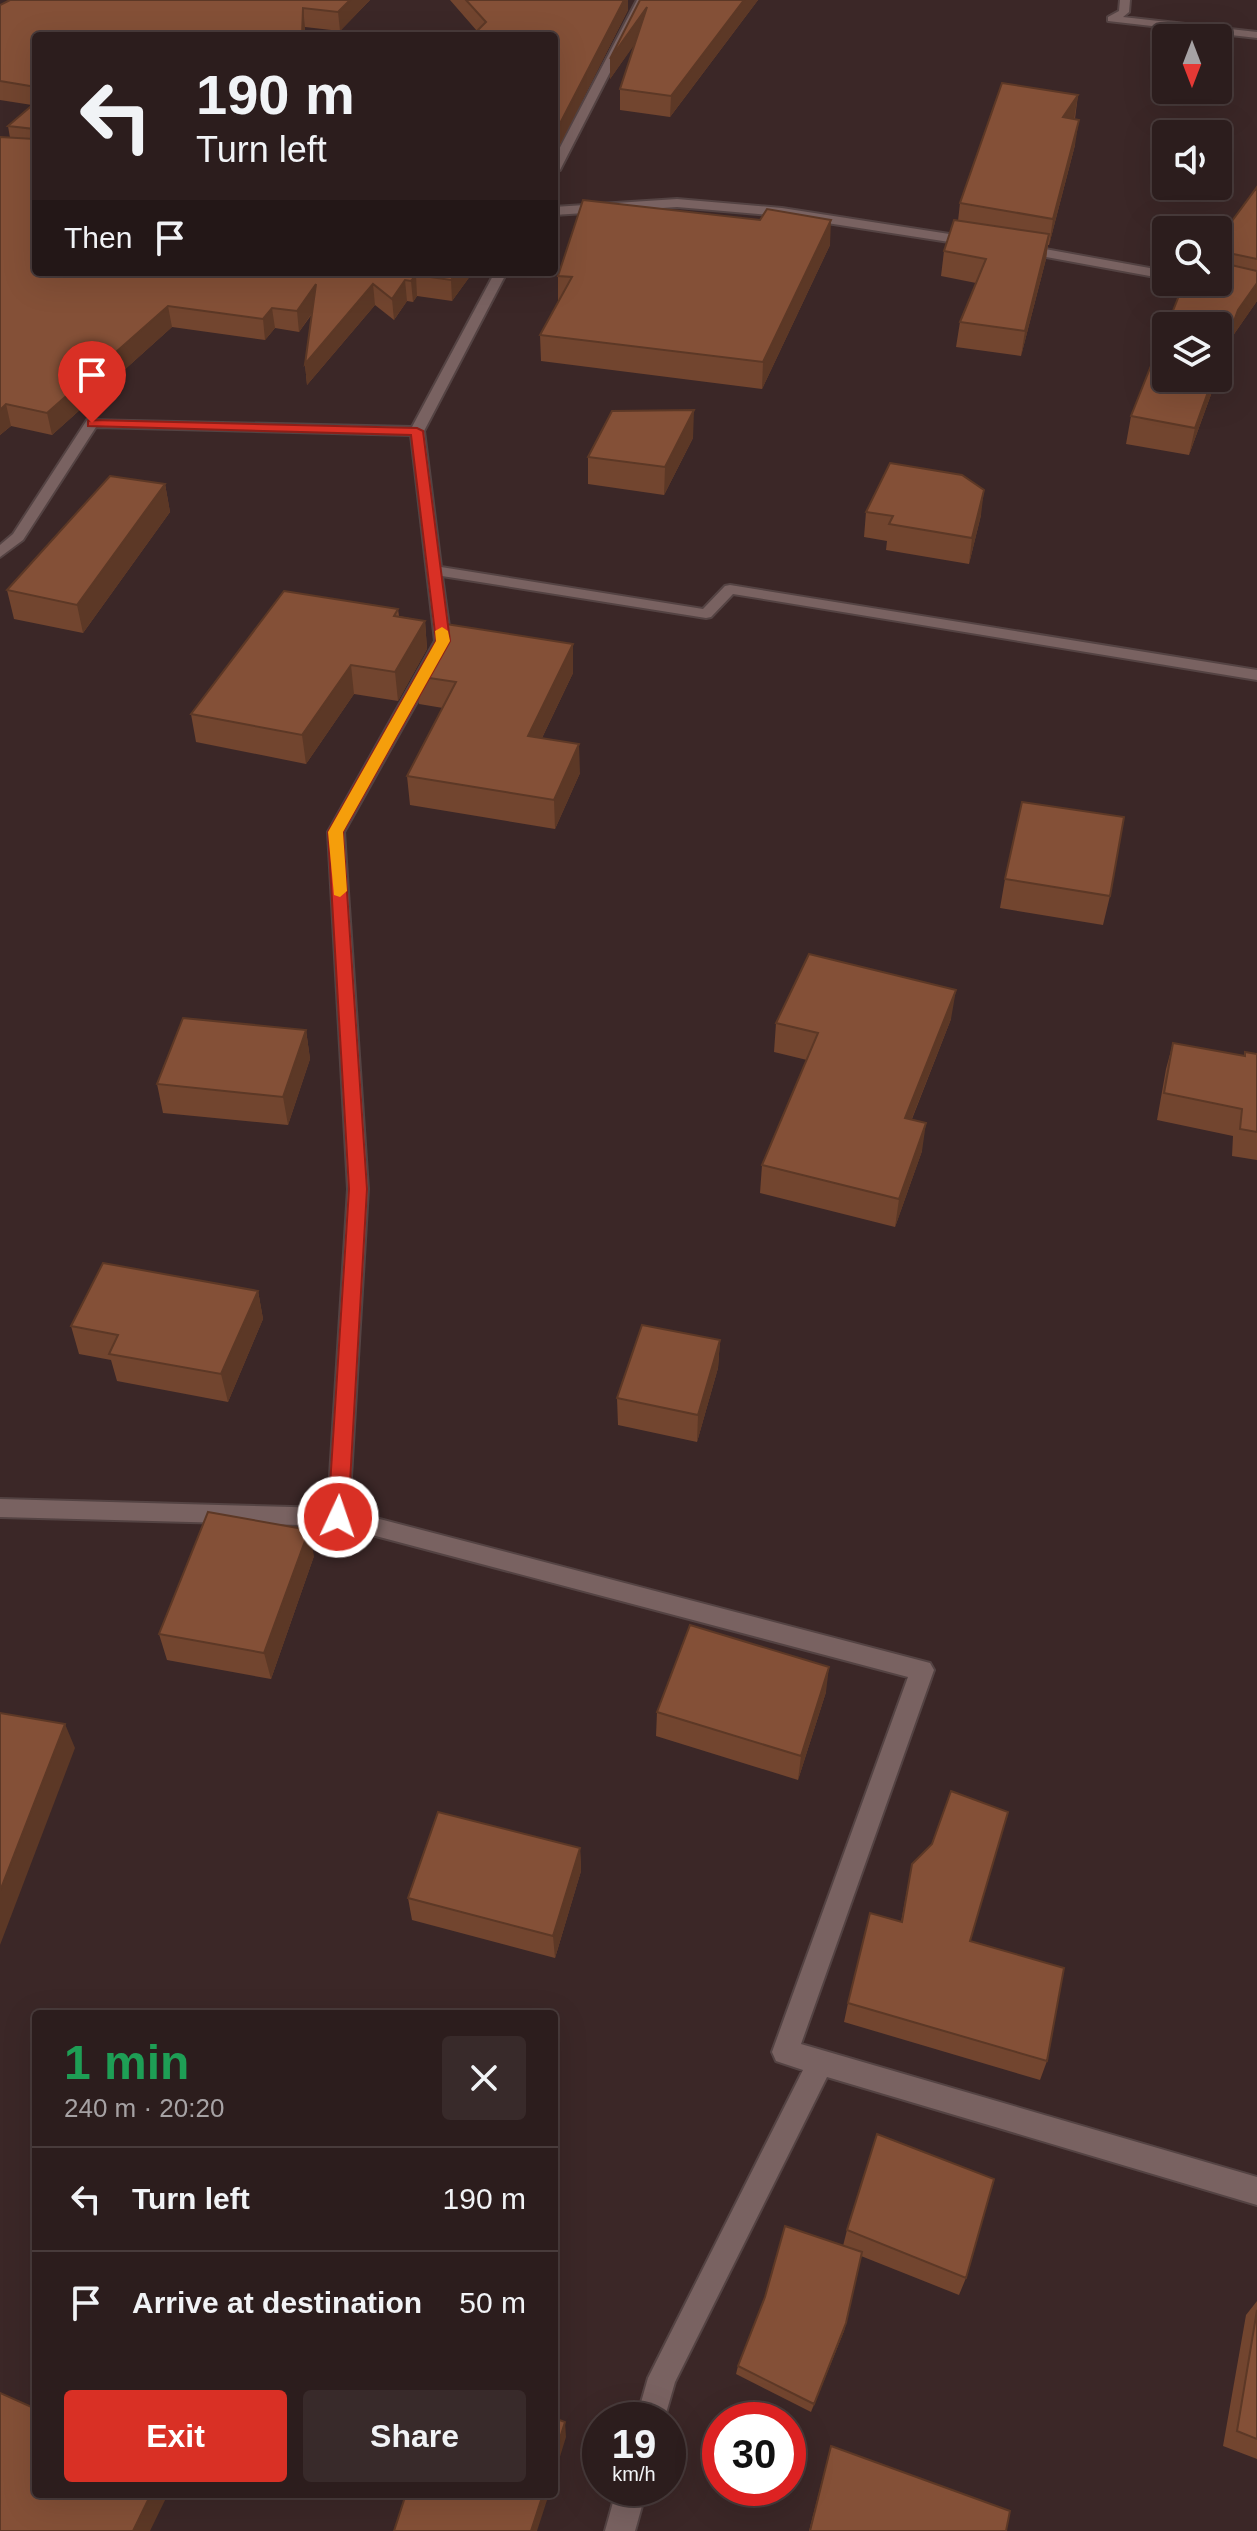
<!DOCTYPE html>
<meta charset="utf-8">
<style>
body{margin:0;font-family:Arial,sans-serif;background:#382a2a;color:#f1f3f6;height:100vh;display:flex;flex-direction:column;font-size:30px;white-space:nowrap}
*{box-sizing:border-box;margin:0}
p{font-size:26px;color:#a6a2a4}
.icon{flex:none;width:44px;height:44px;fill:none;stroke:currentColor;stroke-width:2;stroke-linecap:round;stroke-linejoin:round}
.map{position:relative;flex:1;overflow:hidden}
.panel{position:absolute;left:32px;top:2010px;width:526px;height:488px;display:flex;flex-direction:column;background:#2c1d1d;border-radius:8px;box-shadow:0 8px 32px #0002,0 0 0 2px #483b3b}
.panel>*{flex:none}
.hud{position:absolute;left:32px;top:32px;width:526px;height:244px;border-radius:8px;box-shadow:0 8px 32px #0002,0 0 0 2px #483b3b;background:#2c1d1d;color:#f1f3f6;overflow:hidden}
.needle{width:52px;rotate:180deg}
.fabs{position:absolute;left:1152px;top:24px;display:grid;gap:16px}
.fabs a{display:grid;place-items:center;width:80px;height:80px;border-radius:8px;background:#2c1d1d;box-shadow:0 8px 32px #0002,0 0 0 2px #483b3b;font-size:40px}
.speed{position:absolute;left:582px;top:2402px;display:flex;gap:16px;font-size:40px;font-weight:700;text-align:center}
.speed>*{display:grid;place-content:center;width:104px;height:104px;border-radius:50%;background:#2c1d1d;box-shadow:0 8px 32px #0002,0 0 0 2px #483b3b;line-height:1}
.speed small{font-size:20px;font-weight:400}
.speed .limit{border:12px solid #d22;background:#fff;color:#111}
.pin{position:absolute;display:grid;place-items:center;width:68px;height:68px;color:#fff;margin:-82px -34px;border-radius:50% 50% 50% 0;rotate:-45deg;box-shadow:0 0 8px #0007}
.pin .icon{rotate:45deg}
.me{position:absolute;width:88px;margin:-44px;rotate:3deg;stroke-linejoin:round;filter:drop-shadow(0 0 6px #0008)}
.turn{display:flex;align-items:center;gap:28px;height:168px;padding:0 32px;font-size:36px}
.turn .icon{width:104px;height:104px;stroke-width:2.5}
.turn b{display:block;font-size:56px;line-height:68px}
.then{display:flex;align-items:center;height:76px;padding:0 32px;background:#0003;gap:16px;font-size:30px}
.round{display:grid;place-items:center;flex:none;width:84px;height:84px;border-radius:8px;background:#382a2a}
.headline{display:flex;align-items:center;justify-content:space-between;height:136px;padding:0 32px}
h1{font-size:48px;font-weight:700;line-height:60px;color:#1e9e55}
.action{display:flex;gap:16px;margin-top:auto;padding:16px 32px}
.action a{flex:1;height:92px;border-radius:8px;background:#d93025;color:#fff;font-size:32px;font-weight:700;line-height:92px;text-align:center}
.action a+a{background:#382a2a;color:#f1f3f6}
ul{padding:0;list-style:none}
li{display:flex;align-items:center;gap:24px;height:104px;padding:0 32px;border-top:2px solid #483b3b}
li div{flex:1}
li b{display:block;font-size:30px}
li em{font-style:normal}
.map>svg:first-child{display:block}
.lines{fill:none;stroke-linecap:round;stroke-linejoin:round}
.minor-casing{stroke:#544343;stroke-width:4}
.minor{fill:#796261;fill-rule:evenodd}
.wall{fill:#72452f}
.shaded-wall{fill:#5c3826}
.building{fill:#845037;stroke:#5c3826;stroke-width:2}
.route{fill:#d93025;stroke:#8d1f18;stroke-width:2}
.slow{fill:#f59e0b}
</style>
<div class="map">
<svg width="1257" height="2531" viewBox="0 0 1257 2531">
<rect width="100%" height="100%" fill="#3b2727"/>
<g class="lines">
<g class="minor-casing">
<path id="minor" d="M637 0H647L560 170 554 173V159Z
M1120 0H1130L1129 12 1123 17 1257 32V38L1108 21V17L1119 11Z
M677 199 782 208 975 238 981 242 975 246 782 216 677 207 554 215V207Z
M1023 245 1166 271V279L1019 252 1017 249Z
M495 272H507L424 431 441 567 703 609 725 586 730 585 1257 670V680L733 594 711 617 706 618 442 576 451 641 344 832 368 1189 349 1511 930 1663 934 1670 801 2044 1257 2177V2205L827 2077 675 2382 664 2420H636L648 2378 803 2070 776 2061 772 2052 908 1677 338 1526 0 1517V1499L328 1508 348 1189 328 832 435 641 411 435 96 427 23 540 0 557V545L13 534 87 420 412 427Z
M617 2488H647L635 2531H605Z"/>
</g>
<use href="#minor" class="minor"/>
</g>
<path class="wall" d="M10 0H370L340 31 305 27 304 36H36V272H473L452 301 417 296 413 302 407 301 394 320 375 305 307 385 305 364 312 314 299 332 275 328 265 340 172 327 52 435 11 426 0 435V137L10 138 8 126 32 105 0 100V5Z
M450 0H628V10L554 156V36L477 31Z
M640 0H758L670 117 620 110V89L635 43 610 79V59Z
M1078 95 1075 119V145L1049 245H1048L1046 259 1021 356 956 347 960 322 976 283 941 276 944 251 958 221 960 203Z
M1257 187V301L1232 337 1218 376V240Z
M830 245 762 389 541 361 540 335 558 302V276Z
M1217 378 1189 455 1126 444 1131 416Z
M693 438 664 495 588 484V457Z
M165 484 170 512 83 633 14 619 7 590Z
M866 512 981 515 969 564 886 550 887 541 864 537Z
M398 609 399 616 425 621 427 649 398 701 354 694 306 764 196 742 191 714Z
M573 644V673L542 738 580 773 555 829 410 805 407 776 443 708 419 704 416 676Z
M1005 879 1110 896 1103 925 1000 908Z
M951 1019 912 1119 922 1151 895 1227 760 1193 762 1165 807 1060 774 1052 776 1023Z
M306 1030 310 1059 288 1125 163 1113 157 1084Z
M1173 1043 1244 1056 1245 1052 1257 1054V1160L1232 1156 1233 1136 1157 1120 1166 1069Z
M258 1291 263 1319 228 1402 117 1381 111 1360 79 1354 71 1326Z
M720 1340 718 1368 697 1442 618 1425 617 1398Z
M314 1556 271 1679 167 1660 159 1634Z
M826 1692 798 1780 656 1736 657 1712Z
M580 1848 581 1871 555 1958 412 1920 408 1898Z
M912 1864 970 1941 1047 2061 1040 2080 844 2022 848 2003 901 1922Z
M847 2230 966 2278 959 2295 861 2256 844 2331 811 2412 736 2374 738 2366 843 2246Z
M1257 2301V2459L1223 2446 1246 2315Z
M831 2446 1006 2531H809Z"/>
<path class="shaded-wall" d="M350 0H370L340 31 338 12Z
M624 0H628V10L554 156V135Z
M744 0H758L670 117 671 96Z
M647 7V27L610 79V59Z
M303 8 305 27 304 36H302Z
M1078 95 1074 120 1063 117Z
M1079 120 1075 145 1049 245 1053 219Z
M831 220 830 245 762 389 763 362Z
M1049 234 1046 259 1021 356 1025 331Z
M457 272H473L452 301 451 280Z
M416 275 417 296 413 302 411 281Z
M405 280 407 301 394 320 392 299Z
M1257 283V301L1232 337 1218 376V365L1238 310Z
M316 284 318 304 299 332 297 311Z
M373 284 375 305 307 385 305 364Z
M168 306 172 327 52 435 47 413Z
M272 308 275 328 265 340 263 319Z
M1213 378H1217L1189 455 1195 428Z
M6 404 11 426 0 435V410Z
M694 410 693 438 664 495 665 467Z
M165 484 170 512 83 633 77 605Z
M984 490 981 515 969 564 972 538Z
M425 621 427 649 398 701 395 672Z
M573 644V673L529 765 528 736Z
M351 665 354 694 306 764 302 735Z
M579 744 580 773 555 829 554 800Z
M956 990 951 1019 901 1146 905 1118Z
M306 1030 310 1059 288 1125 283 1097Z
M926 1123 922 1151 895 1227 899 1199Z
M258 1291 263 1319 228 1402 221 1374Z
M720 1340 718 1368 697 1442 698 1415Z
M309 1530 314 1556 271 1679 264 1653Z
M829 1667 826 1692 798 1780 801 1756Z
M65 1724 75 1748 0 1945V1891Z
M580 1848 581 1871 555 1958 553 1936Z
M846 2323 844 2331 811 2412 814 2404Z
M565 2422 566 2437 554 2476V2457Z
M151 2494H168L150 2531H133Z
M543 2494H549L537 2531H531Z"/>
<path class="building" d="M10 0H350L338 12 303 8 302 36H36V87L0 81V5Z
M466 0H624L554 135V36H472L486 22Z
M640 0H744L671 96 620 89 647 7 610 59Z
M1002 83 1078 95 1063 117 1079 120 1053 219 960 203Z
M36 102V272H457L451 280 416 275 411 281 405 280 392 299 373 284 305 364 316 284 297 311 272 308 263 319 168 306 47 413 6 404 0 410V137L34 139V129L8 126Z
M1257 187V259L1224 252 1218 253V240Z
M583 200 760 220 767 209 831 220 763 362 540 335 572 277 558 276Z
M954 220 1049 234 1025 331 960 322 986 259 944 251Z
M1218 262 1257 271V283L1238 310 1218 365V326H1167L1182 288 1186 282H1218Z
M1166 328V378H1213L1195 428 1131 416Z
M694 410 665 467 588 457 612 411Z
M890 463 962 475 984 490 972 538 889 524 893 516 866 512Z
M110 476 165 484 77 605 7 590Z
M284 591 398 609 394 616 425 621 395 672 351 665 302 735 191 714Z
M446 624 573 644 528 736 579 744 554 800 407 776 456 682 416 676Z
M1022 802 1124 817 1110 896 1005 879Z
M809 954 956 990 905 1118 926 1123 899 1199 762 1165 818 1033 776 1023Z
M183 1018 306 1030 283 1097 157 1084Z
M1173 1043 1245 1056V1052L1257 1054V1132L1240 1129 1242 1109 1164 1093Z
M103 1263 258 1291 221 1374 109 1354 118 1335 71 1326Z
M642 1325 720 1340 698 1415 617 1398Z
M208 1512 309 1530 264 1653 159 1634Z
M690 1625 829 1667 801 1756 657 1712Z
M0 1713 65 1724 0 1891Z
M951 1791 1008 1812 970 1941 1064 1968 1047 2061 848 2003 870 1913 902 1922 912 1864 932 1844Z
M438 1812 580 1848 553 1936 408 1898Z
M877 2134 994 2179 966 2278 847 2230Z
M785 2226 862 2252 846 2323 814 2404 738 2366 765 2297Z
M1257 2310V2439L1237 2431Z
M0 2393 36 2409V2494H151L133 2531H0Z
M554 2418 565 2422 554 2457Z
M831 2446 1010 2511 1006 2531H810Z
M406 2494H543L531 2531H394Z"/>
<path class="route" d="M92 420 417 428 423 431 450 641 343 832 367 1189 348 1517 345 1523 338 1526 331 1523 328 1517 349 1189 328 832 436 641 411 435 88 426V421Z"/>
<path class="slow" d="M442 627 448 631 450 641 343 832 347 891 340 897 334 895 328 832 436 641 435 631Z"/>
</svg>
<div class="fabs">
<a><svg class="needle" viewBox="-14 -14 28 28"><path d="M0-13l5 13h-10z" fill="#e53935"/><path d="M0 13l5-13h-10z" fill="#a6a2a4"/></svg></a>
<a><svg class="icon" aria-label="sound" viewBox="0 0 24 24"><path d="M4 9h4l5-4v14l-5-4H4zM17 9q2 3 0 6"/></svg></a>
<a><svg class="icon" aria-label="search" viewBox="0 0 24 24"><circle cx="10" cy="10" r="6"/><path d="M15 15l6 6"/></svg></a>
<a><svg class="icon" aria-label="layers" viewBox="0 0 24 24"><path d="M12 4l9 5-9 5-9-5zM3 14l9 5 9-5"/></svg></a>
</div>
<div class="speed"><div>19<small>km/h</small></div><div class="limit">30</div></div>
<div class="pin" style="left:92px;top:423px;background:#d93025"><svg class="icon" aria-label="arrive" viewBox="0 0 24 24"><path d="M6 21V4h12l-3 4 3 4H6"/></svg></div>
<svg class="me" style="left:338px;top:1517px" viewBox="-20 -20 40 40"><circle r="17" fill="#d93025" stroke="#fff" stroke-width="3"/><path d="M0-11L8 9 0 5-8 9z" fill="#fff"/></svg>
<div class="hud">
<div class="turn"><svg class="icon" aria-label="left" viewBox="0 0 24 24"><path d="M17 20v-9H6M10 6l-5 5 5 5"/></svg><div><b>190 m</b>Turn left</div></div>
<div class="then">Then<svg class="icon" aria-label="arrive" viewBox="0 0 24 24"><path d="M6 21V4h12l-3 4 3 4H6"/></svg></div>
</div>
<section class="panel">
<div class="headline"><div><h1>1 min</h1><p>240 m · 20:20</p></div><a class="round"><svg class="icon" aria-label="close" viewBox="0 0 24 24"><path d="M6 6l12 12M18 6L6 18"/></svg></a></div>
<ul>
<li><svg class="icon" aria-label="left" viewBox="0 0 24 24"><path d="M17 20v-9H6M10 6l-5 5 5 5"/></svg><div><b>Turn left</b></div><em>190 m</em></li>
<li><svg class="icon" aria-label="arrive" viewBox="0 0 24 24"><path d="M6 21V4h12l-3 4 3 4H6"/></svg><div><b>Arrive at destination</b></div><em>50 m</em></li>
</ul>
<div class="action"><a>Exit</a><a>Share</a></div>
</section>
</div>
